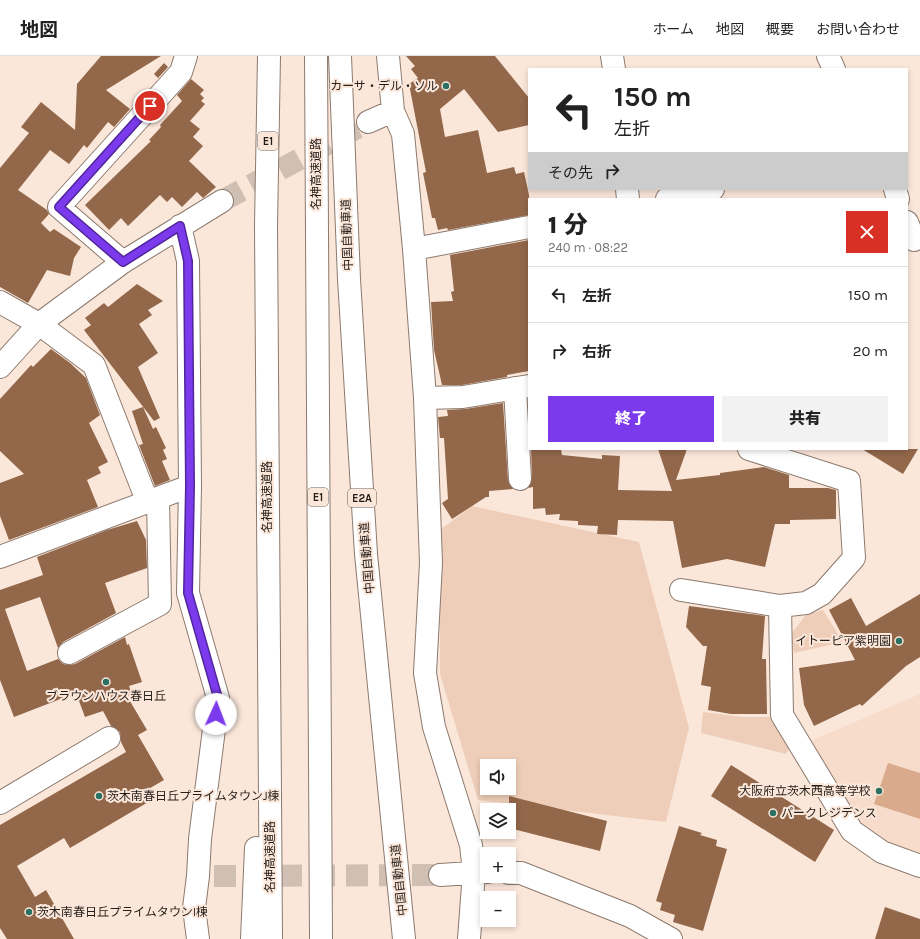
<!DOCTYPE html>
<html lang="ja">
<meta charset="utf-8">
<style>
body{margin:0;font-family:Karla,"Noto Sans JP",sans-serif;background:#f2f2f2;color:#222;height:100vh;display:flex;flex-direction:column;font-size:15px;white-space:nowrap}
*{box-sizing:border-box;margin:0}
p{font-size:13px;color:#767676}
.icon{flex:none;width:22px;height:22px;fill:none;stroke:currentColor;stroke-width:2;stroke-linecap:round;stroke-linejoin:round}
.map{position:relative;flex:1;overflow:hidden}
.side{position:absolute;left:528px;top:142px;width:380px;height:252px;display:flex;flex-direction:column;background:#fff;border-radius:0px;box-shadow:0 2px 6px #0003}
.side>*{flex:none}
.guide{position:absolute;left:528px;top:12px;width:380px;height:122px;border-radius:0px;box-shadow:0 2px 6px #0003;background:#fff;color:#222;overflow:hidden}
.controls{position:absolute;left:480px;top:703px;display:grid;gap:8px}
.controls a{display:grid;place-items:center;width:36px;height:36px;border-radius:0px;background:#fff;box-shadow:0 2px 6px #0003;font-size:20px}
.pin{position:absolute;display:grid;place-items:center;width:34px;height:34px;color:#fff;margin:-17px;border:2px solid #fff;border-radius:50%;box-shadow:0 1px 4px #0007}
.me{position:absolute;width:44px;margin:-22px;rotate:2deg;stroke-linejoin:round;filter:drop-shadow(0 0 3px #0008)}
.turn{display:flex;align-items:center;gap:14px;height:84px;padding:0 20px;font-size:18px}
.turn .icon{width:52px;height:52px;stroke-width:2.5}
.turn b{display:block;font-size:28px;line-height:34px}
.then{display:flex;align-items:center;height:38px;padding:0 20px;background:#0003;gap:8px;font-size:15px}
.round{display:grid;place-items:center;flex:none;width:42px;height:42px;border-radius:0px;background:#f2f2f2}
.overview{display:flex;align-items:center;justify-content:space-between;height:68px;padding:0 20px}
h1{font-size:24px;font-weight:800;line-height:30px}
.cta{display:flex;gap:8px;margin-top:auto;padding:8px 20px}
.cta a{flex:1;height:46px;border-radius:0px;background:#7c3aed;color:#fff;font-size:16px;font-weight:800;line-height:46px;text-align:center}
.cta a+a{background:#f2f2f2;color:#222}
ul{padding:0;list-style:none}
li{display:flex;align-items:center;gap:12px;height:56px;padding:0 20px;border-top:1px solid #e0e0e0}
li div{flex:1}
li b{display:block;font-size:15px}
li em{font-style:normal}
header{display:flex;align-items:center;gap:24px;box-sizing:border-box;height:56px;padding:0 20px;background:#fff;border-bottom:1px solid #e0e0e0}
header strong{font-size:19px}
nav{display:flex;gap:22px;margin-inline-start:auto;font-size:14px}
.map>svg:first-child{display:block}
.built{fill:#f8dccb}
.green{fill:#eeceb9;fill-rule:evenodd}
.water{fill:#d9aa8b}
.building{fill:#92674a}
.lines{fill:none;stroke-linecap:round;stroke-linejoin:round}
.street-tunnel{stroke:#d0bfb3;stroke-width:22;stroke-dasharray:22 11;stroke-linecap:butt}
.street-casing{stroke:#8c7a6e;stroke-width:24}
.highway-casing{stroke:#8c7a6e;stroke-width:24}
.street{stroke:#fff;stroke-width:22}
.highway{stroke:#fff;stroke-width:22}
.route-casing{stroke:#51269a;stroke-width:10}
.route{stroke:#7c3aed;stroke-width:7}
.poi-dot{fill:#2c7063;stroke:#fbe7da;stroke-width:1.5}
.labels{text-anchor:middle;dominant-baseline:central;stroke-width:4;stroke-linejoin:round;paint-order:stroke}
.shield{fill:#fbe7da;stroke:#645a52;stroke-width:1}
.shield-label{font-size:11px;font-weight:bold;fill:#241d18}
.poi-label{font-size:12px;fill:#241d18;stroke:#fbe7da;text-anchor:end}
.street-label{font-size:12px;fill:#241d18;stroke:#fbe7da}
</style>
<header>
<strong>地図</strong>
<nav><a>ホーム</a><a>地図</a><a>概要</a><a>お問い合わせ</a></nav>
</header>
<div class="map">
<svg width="920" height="883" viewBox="0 0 920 883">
<rect width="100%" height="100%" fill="#fbe7da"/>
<path class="built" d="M920 638V798L869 783 806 687Z"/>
<path class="green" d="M472 450 639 486 689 672 666 766 478 744 440 618V474ZM487 710H509V732H487Z
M823 554 843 586 794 597 790 579 806 559Z
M703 656 743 661H776L777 673 789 693 786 698 701 677Z"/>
<path class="water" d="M888 707 920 717V763L874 748Z"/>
<path class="building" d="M101 0H161L106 34 130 53 114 71 108 66 87 92 84 89 69 108 50 94 18 134 47 154 49 158 41 167 50 176 54 173 81 191 74 202 70 220 47 214 28 247 0 231V112L29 77 21 71 41 46 75 74 77 28Z
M406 0H495L529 42V69L498 76 464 33 440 53 445 81 478 74 487 117 514 111 516 118 524 116 529 139V159L448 174 447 172 438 174 435 162H432L423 117 426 116 409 28 418 22 411 13 415 10Z
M164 7 168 11 158 22 154 18Z
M191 23 204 34 200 38 204 42 201 45 205 48 190 65 200 73 193 81 203 90 189 105 216 131 203 142 197 136 182 151 172 141 167 146 160 139 128 170 121 162 109 174 85 149 151 85 149 84 161 71 160 69 182 45 177 39Z
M529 184V315L507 319V321L462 329H442L434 294 431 246 453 245 451 236 454 235 450 199Z
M137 228 163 245 148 254 152 259 139 268 158 297 138 311 160 362 154 365 84 274 91 269 85 262 104 247 108 251Z
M51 293 70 307 86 322 100 359 89 367 108 406 98 411 101 417 87 424 98 451 9 484 0 460V427L24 418 0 395V343L31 309 33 311Z
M503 347 508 424 513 433 489 435V441H486L452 463 442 447 448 443 444 382H440L438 361 448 360 447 354 465 353Z
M143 351 153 373 156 371 166 392 163 394 167 403 162 405 170 424 155 430 139 389 143 388 132 355Z
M531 393H561L562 399 602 403V399L620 400 618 434 672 435 658 393H687L676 424 720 419V417L764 411 789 419V432H828L836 434V463L790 464V468H775L765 511 727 503 682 512 673 465 618 464 617 479 597 478 598 470 578 469V465L559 464 560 458 546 459 545 452 533 453V431L528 432 532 422Z
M862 393H918L903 418Z
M137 465 146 484 147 512 105 527 116 557 63 586 58 592 40 541 5 553 27 615 58 603 63 608 68 609 75 608 125 581 127 589 129 588 142 626 129 630 132 638 127 640 147 674 138 679 164 724 145 735 150 745 70 792 64 782 17 810 35 841 46 834 74 883H7L0 872V769L126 696 121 686 120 676 111 670 103 655 85 661 76 637 14 661 0 624V534L43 519 37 501 107 474Z
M920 538V601L906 610 862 650 860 648 814 670 804 649 799 612 855 604 829 554 851 542 866 570Z
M689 550 765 560 762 603H766L767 658H731L708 654 711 631 701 629 707 590H703L686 571Z
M731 709 834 774 815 806 711 740Z
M509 740 607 765 600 795 509 772Z
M679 770 702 777 700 779 717 784 716 790 727 793 703 875 673 866 675 859 660 854 662 847 656 845Z
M885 851 920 863V883H875Z"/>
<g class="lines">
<path class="street-tunnel" d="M222 145 368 66
M214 820 440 819"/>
<g class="street-casing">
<path id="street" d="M388 0 393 55 403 78 414 193 425 342 431 507 425 617 434 671 471 789 474 816 469 883
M612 0 614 13
M828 0 834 13
M368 66 393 55
M627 133 628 143
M895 133 898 143
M667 143 713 133
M907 166 914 184
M180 170 188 205 190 430 188 537 218 642 200 783 198 820 194 852 198 883
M414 193 529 171
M123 206 59 151 181 16 186 0
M0 246 39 268 94 309 148 447
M0 311 39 268 123 206 222 145
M515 332 520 423
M425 342 463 341 529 330
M749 393 849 425 854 502 822 538 806 547 780 550 782 659 852 775 882 796 920 810
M0 501 190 430
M681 534 780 550
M69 597 160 548 158 443
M0 747 109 682
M509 817H521L630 860 671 883
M440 819 487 816"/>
</g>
<g class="highway-casing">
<path id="highway" d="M269 0 266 170 271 883
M316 0 321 883
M340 0 349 223 366 498 404 883
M252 883 256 792"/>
</g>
<use href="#street" class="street"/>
<use href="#highway" class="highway"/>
</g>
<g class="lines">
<g class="route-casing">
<path id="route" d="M150 50 59 151 123 206 180 170 188 205 190 430 188 537 218 642 216 658"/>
</g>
<use href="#route" class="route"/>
</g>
<g class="poi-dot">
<circle cx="446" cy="30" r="4"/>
<circle cx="899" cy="585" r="4"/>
<circle cx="106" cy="626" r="4"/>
<circle cx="879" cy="735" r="4"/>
<circle cx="99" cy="740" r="4"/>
<circle cx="773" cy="757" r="4"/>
<circle cx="29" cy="856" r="4"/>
</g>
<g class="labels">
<g class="shield">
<rect x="258" y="76" width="20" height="18" rx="3"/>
<rect x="308" y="432" width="20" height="18" rx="3"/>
<rect x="348" y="433" width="28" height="18" rx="3"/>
</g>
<g class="shield-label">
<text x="268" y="85">E1</text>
<text x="318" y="441">E1</text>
<text x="362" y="442">E2A</text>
</g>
<g class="poi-label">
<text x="438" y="30">カーサ・デル・ソル</text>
<text x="891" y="585">イトーピア紫明園</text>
<text x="106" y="640" text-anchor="middle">ブラウンハウス春日丘</text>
<text x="871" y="735">大阪府立茨木西高等学校</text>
<text x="107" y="740" text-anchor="start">茨木南春日丘プライムタウンJ棟</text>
<text x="781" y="757" text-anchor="start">パークレジデンス</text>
<text x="37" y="856" text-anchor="start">茨木南春日丘プライムタウンI棟</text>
</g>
<g class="street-label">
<text transform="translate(316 118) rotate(-90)">名神高速道路</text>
<text transform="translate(347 179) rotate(-92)">中国自動車道</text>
<text transform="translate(267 441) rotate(-90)">名神高速道路</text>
<text transform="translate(367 502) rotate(-95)">中国自動車道</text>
<text transform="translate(270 801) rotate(-90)">名神高速道路</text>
<text transform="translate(399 824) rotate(-96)">中国自動車道</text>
</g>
</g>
</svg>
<div class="controls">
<a><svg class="icon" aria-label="sound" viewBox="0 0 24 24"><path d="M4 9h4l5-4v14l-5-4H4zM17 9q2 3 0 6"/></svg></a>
<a><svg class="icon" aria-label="layers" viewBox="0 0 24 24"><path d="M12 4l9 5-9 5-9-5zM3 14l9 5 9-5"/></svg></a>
<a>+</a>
<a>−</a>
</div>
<div class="pin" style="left:150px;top:50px;background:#d93025"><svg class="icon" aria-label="arrive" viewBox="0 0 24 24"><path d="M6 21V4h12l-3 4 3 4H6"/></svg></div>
<svg class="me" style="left:216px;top:658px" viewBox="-20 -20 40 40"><circle r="19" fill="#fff"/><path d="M0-13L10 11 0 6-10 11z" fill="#7c3aed"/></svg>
<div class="guide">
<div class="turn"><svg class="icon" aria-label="left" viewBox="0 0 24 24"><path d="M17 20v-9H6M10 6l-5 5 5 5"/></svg><div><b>150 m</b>左折</div></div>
<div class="then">その先<svg class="icon" aria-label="right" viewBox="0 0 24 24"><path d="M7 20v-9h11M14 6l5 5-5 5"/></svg></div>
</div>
<section class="side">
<div class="overview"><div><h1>1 分</h1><p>240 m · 08:22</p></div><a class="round" style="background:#d93025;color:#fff"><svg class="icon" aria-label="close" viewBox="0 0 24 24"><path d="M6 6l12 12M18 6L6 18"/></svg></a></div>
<ul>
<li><svg class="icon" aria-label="left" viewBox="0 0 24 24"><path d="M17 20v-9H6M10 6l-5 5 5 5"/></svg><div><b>左折</b></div><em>150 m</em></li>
<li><svg class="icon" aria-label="right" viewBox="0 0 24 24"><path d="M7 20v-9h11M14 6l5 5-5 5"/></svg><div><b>右折</b></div><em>20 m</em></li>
</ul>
<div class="cta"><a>終了</a><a>共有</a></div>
</section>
</div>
